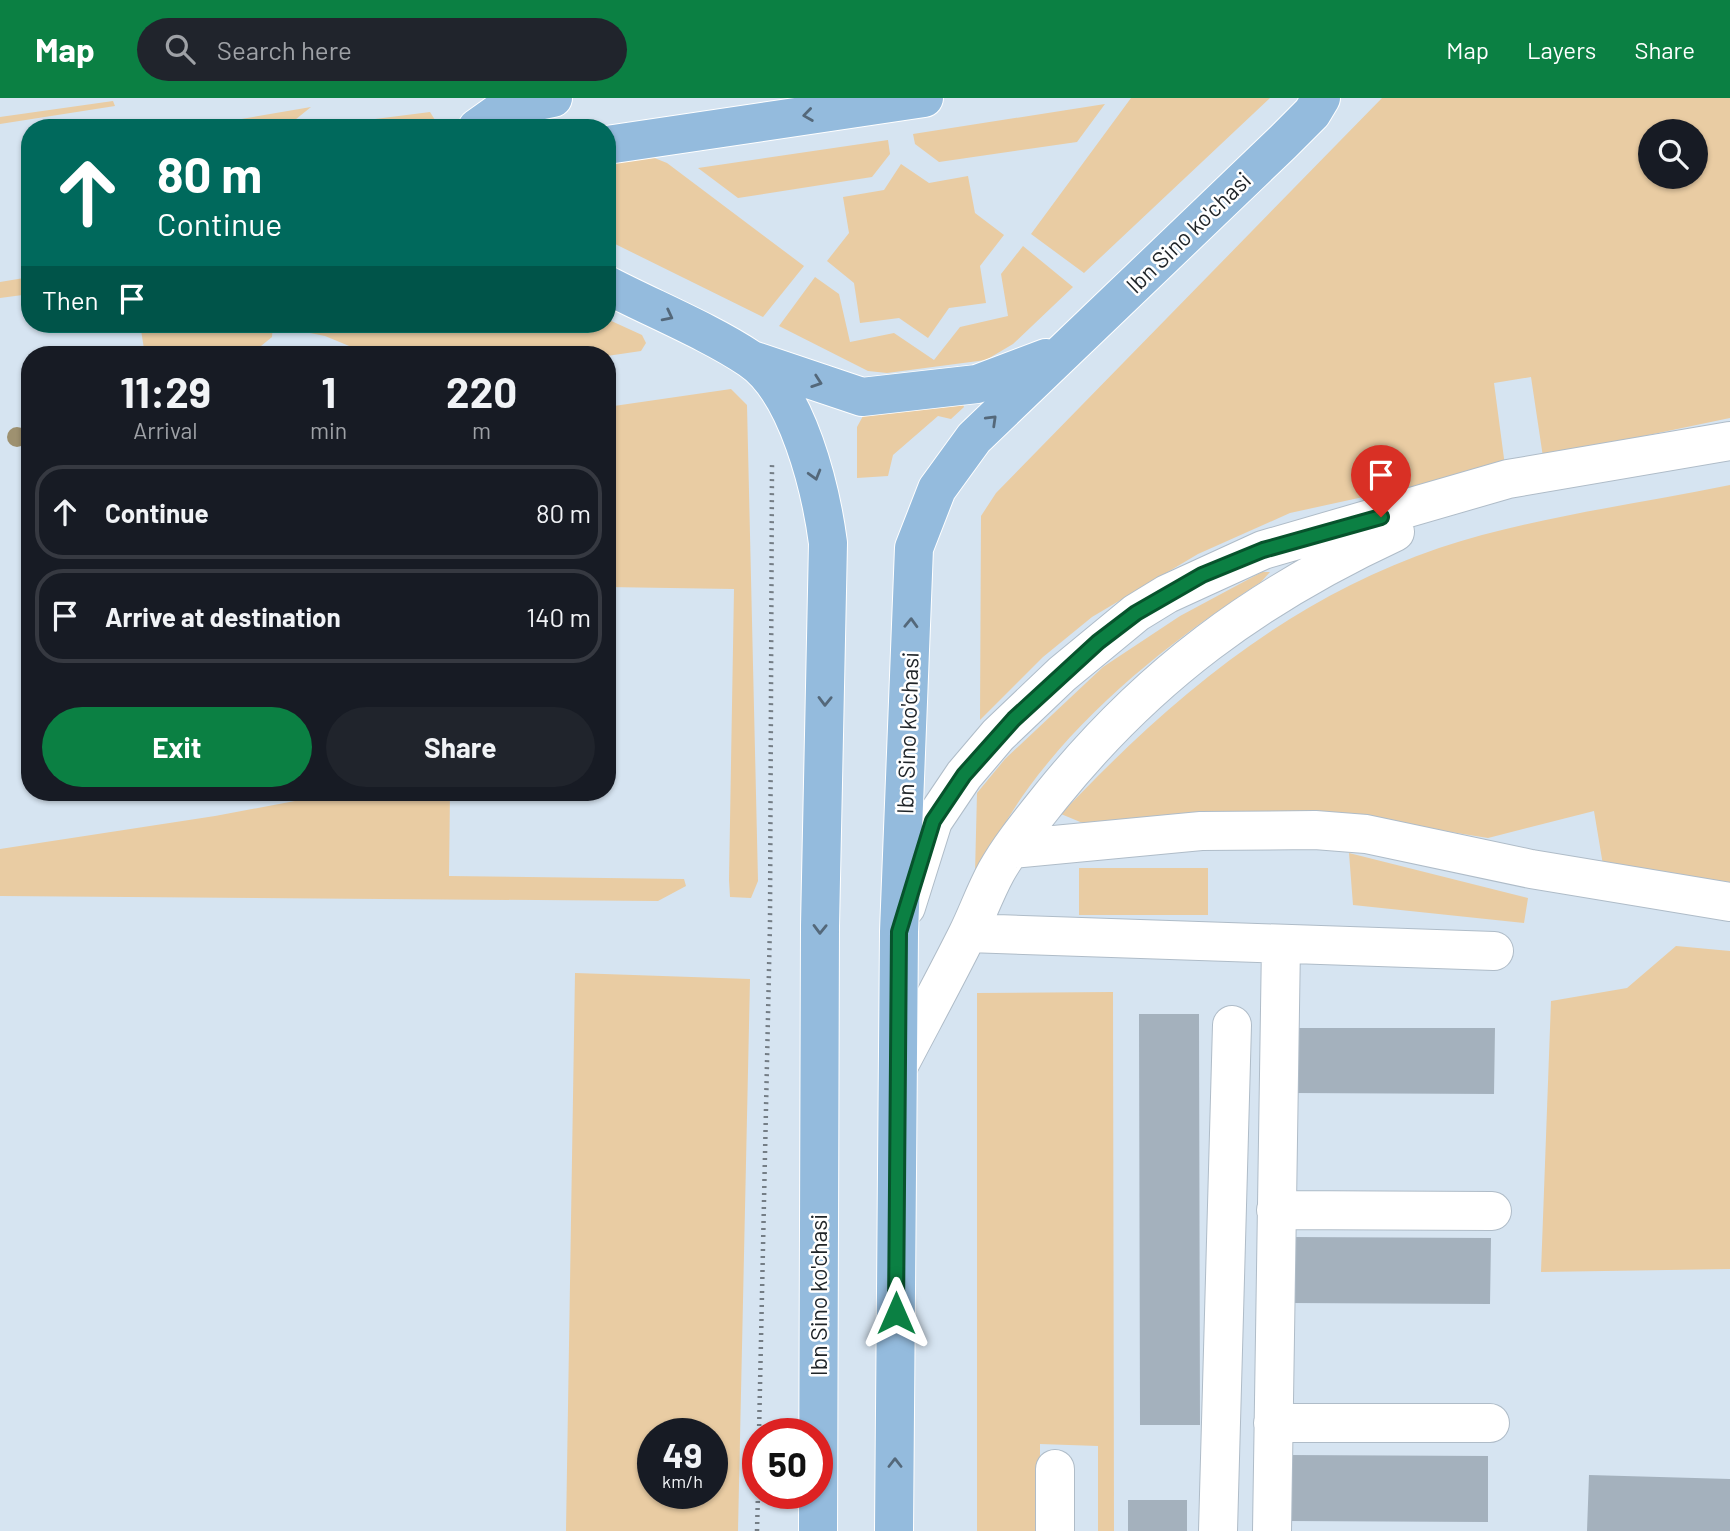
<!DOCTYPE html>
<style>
body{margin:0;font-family:Barlow,sans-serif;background:#20242c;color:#f1f3f6;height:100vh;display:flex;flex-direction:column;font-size:26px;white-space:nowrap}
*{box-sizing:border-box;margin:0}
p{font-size:23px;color:#9ea1a6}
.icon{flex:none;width:38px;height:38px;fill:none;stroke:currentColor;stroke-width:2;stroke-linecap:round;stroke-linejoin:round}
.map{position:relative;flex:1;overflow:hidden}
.details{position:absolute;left:21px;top:248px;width:595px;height:455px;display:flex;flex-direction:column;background:#171b24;border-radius:28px;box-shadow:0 2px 5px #0004}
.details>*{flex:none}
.guide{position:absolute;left:21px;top:21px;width:595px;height:214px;border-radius:28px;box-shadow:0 2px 5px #0004;background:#00695c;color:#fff;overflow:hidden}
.buttons{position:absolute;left:1638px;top:21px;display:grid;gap:14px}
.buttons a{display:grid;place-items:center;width:70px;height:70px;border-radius:50%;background:#171b24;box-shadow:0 2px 5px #0004;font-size:35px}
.speed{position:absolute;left:637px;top:1320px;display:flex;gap:14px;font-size:35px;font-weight:700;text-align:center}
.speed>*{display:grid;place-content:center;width:91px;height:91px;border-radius:50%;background:#171b24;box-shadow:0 2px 5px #0004;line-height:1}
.speed small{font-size:18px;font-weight:400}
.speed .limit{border:10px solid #d22;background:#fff;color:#111}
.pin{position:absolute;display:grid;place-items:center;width:60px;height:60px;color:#fff;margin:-72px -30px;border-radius:50% 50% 50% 0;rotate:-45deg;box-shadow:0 0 7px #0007}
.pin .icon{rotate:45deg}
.me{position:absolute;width:77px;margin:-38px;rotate:0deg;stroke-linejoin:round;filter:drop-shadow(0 0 5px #0008)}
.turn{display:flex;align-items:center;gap:24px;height:147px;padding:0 21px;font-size:32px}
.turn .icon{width:91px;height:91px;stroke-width:2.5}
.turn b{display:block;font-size:49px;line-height:60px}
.then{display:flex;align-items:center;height:66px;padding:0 21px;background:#0003;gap:14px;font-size:26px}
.eta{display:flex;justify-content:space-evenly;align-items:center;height:119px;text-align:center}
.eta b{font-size:42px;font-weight:700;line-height:49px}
.button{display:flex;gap:14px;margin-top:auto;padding:14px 21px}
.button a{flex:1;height:80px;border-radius:42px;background:#0b8043;color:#fff;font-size:28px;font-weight:700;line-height:80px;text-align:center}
.button a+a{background:#20242c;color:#f1f3f6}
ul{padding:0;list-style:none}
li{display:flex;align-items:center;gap:21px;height:94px;margin:0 14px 10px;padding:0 7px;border:4px solid #363941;border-radius:28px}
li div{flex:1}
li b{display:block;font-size:26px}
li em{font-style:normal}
header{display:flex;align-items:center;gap:42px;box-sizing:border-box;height:98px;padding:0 35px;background:#0b8043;color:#fff}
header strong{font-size:33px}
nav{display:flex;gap:38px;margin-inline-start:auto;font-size:24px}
.search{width:490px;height:63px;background:#20242c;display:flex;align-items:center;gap:18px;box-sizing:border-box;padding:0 24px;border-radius:38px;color:#9ea1a6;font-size:26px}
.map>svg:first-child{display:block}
.green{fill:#e9cca3;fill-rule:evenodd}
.building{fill:#a4b1bd}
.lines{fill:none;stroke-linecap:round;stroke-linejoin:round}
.minor-casing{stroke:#afbcc8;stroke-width:40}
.major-casing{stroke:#fff;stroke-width:40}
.path{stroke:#747d85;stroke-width:4.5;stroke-dasharray:2 5;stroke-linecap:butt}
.minor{stroke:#fff;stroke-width:38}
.major{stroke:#94bbdd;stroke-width:38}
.tree{fill:#9e9170}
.oneway{stroke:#54687a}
.route-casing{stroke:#07532c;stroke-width:18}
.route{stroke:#0b8043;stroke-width:12}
.labels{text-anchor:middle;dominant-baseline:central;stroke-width:5;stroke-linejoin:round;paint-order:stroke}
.street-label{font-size:23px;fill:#202529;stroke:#fff}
</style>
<header>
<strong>Map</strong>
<div class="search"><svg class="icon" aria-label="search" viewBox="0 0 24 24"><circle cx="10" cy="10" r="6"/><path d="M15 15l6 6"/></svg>Search here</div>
<nav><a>Map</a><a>Layers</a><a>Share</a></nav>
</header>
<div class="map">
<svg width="1730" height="1433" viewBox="0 0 1730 1433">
<rect width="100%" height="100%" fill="#d6e4f1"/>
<path class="green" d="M1131 0H1270L1084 175 1031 136Z
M1382 0H1730V320L1543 359 1531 279 1494 285 1505 368 1290 415 1198 456 1092 519 1043 559 980 622 981 418 996 395ZM1650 33H1696V79H1650Z
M113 3 115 8 0 26V19Z
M1105 6 1077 44 939 64 915 46 913 36Z
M311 9 285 30H189Z
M430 14 440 30H324L328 27Z
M888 42 890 56 872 79 738 100 698 70Z
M652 59 667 65 804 168 763 219 607 142V66Z
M901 66 929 85 968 78 975 115 1004 137 980 168 986 205 949 210 928 240 899 220 860 225 854 185 827 163 849 135 843 99 884 92Z
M1023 148 1073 189 1013 246 986 262 887 275 868 273 779 228 815 179 839 196 850 244 894 235 934 262 960 229 1008 218 1001 176Z
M30 179V196L0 200V184Z
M607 221 642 237 646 245 641 253 607 258 371 257 325 238 310 235 306 226H607Z
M140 226H273L272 239 250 257H145Z
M731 291 747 307 758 783 751 800 730 799 729 782 734 491 607 489V309Z
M962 304 964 309 951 321 938 318 893 357 888 378 857 380V329L863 318Z
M1730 387V784L1604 773 1594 713 1488 740 1345 717 1085 726 1061 716C1170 601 1286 502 1439 450 1532 419 1634 407 1730 387Z
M1262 474H1270L1261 484C1175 540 1091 605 1029 689 1009 716 993 746 975 775L977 695 1005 661 1103 569 1180 518Z
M337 695H450L449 778 684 781 686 788 658 803 0 798V751L215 718Z
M1349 755 1528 800 1524 825 1353 807Z
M1079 770H1208V817H1079Z
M1676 848 1730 853V1171L1541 1174 1551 903 1627 890Z
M575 875 750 881 738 1433H566ZM653 1335H712V1395H653Z
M1113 894 1114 1433H1098V1348L1040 1346V1433H977V895Z"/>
<path class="building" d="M1139 916H1199L1200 1327H1140Z
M1295 930H1495L1494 996 1295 995Z
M1291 1139 1491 1140 1490 1206 1291 1205Z
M1288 1357 1488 1358V1424L1288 1423Z
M1589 1377 1730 1381V1433H1587Z
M1128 1402H1187V1433H1128Z"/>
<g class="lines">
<g class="minor-casing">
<path id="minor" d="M1012 751 1201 733 1315 732 1366 736 1531 771 1730 804
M906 809 933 723 964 677 998 637 1062 576 1136 515 1167 496 1263 452 1508 381 1730 343
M968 835 1494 853
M898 969C921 925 945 881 967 837 977 817 985 794 996 774 1011 747 1033 721 1052 697 1148 578 1257 498 1395 434
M1276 1112 1492 1113
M1273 1325H1490
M1055 1371V1433
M1218 1433 1232 927
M1272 1433 1281 846"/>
</g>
<g class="major-casing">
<path id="major" d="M477 30 505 10 553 0
M607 47 924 0
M607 187C651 210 710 234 750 261 798 293 821 392 828 445L820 828 818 1433
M752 262 862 299 977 286 1046 260
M894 1433 899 834 914 450 937 391 974 340 1282 45 1312 15 1321 0"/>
</g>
<path class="path" d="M759 1335 770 825 772 367
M757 1433 758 1395"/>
<use href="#minor" class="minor"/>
<use href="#major" class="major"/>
</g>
<circle class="tree" cx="17" cy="339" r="10"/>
<defs><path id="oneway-chevron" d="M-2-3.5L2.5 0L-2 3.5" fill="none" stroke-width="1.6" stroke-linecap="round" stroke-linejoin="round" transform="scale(1.75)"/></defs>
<g class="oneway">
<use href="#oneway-chevron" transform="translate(808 17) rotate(172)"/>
<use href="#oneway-chevron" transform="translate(668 218) rotate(27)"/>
<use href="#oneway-chevron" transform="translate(817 284) rotate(19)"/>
<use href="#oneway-chevron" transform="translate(992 322) rotate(-44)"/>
<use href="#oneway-chevron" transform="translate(815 377) rotate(74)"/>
<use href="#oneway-chevron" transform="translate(911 525) rotate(-88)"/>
<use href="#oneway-chevron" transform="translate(825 603) rotate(91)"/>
<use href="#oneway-chevron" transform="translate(820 831) rotate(91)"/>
<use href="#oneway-chevron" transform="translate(895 1365) rotate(-90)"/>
</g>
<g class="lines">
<g class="route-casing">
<path id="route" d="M896 1215 899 834 933 723 964 677 1014 621 1098 544 1136 515 1202 477 1263 452 1381 419"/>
</g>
<use href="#route" class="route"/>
</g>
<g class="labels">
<g class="street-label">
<text transform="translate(1188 134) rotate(-44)">Ibn Sino ko'chasi</text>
<text transform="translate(907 635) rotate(-88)">Ibn Sino ko'chasi</text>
<text transform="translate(818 1197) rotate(-90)">Ibn Sino ko'chasi</text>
</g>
</g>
</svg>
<div class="buttons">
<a><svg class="icon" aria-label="search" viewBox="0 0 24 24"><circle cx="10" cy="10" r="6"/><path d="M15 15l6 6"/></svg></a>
</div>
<div class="speed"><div>49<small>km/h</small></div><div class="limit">50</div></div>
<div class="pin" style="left:1381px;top:419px;background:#d93025"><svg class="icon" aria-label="arrive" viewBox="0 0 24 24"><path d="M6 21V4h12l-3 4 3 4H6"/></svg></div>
<svg class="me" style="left:896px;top:1215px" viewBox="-20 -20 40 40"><path d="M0-17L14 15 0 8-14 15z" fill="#0b8043" stroke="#fff" stroke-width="4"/></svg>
<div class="guide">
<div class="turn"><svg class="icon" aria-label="ahead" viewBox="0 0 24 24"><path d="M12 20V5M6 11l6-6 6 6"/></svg><div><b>80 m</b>Continue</div></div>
<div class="then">Then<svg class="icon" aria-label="arrive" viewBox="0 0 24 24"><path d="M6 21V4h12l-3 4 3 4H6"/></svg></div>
</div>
<section class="details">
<div class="eta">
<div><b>11:29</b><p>Arrival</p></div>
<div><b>1</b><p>min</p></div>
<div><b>220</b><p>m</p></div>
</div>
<ul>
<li><svg class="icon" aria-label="ahead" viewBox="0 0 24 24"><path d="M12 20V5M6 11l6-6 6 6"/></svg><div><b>Continue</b></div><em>80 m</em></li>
<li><svg class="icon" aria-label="arrive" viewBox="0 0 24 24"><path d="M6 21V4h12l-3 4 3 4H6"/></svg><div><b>Arrive at destination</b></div><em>140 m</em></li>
</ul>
<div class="button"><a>Exit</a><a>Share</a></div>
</section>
</div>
